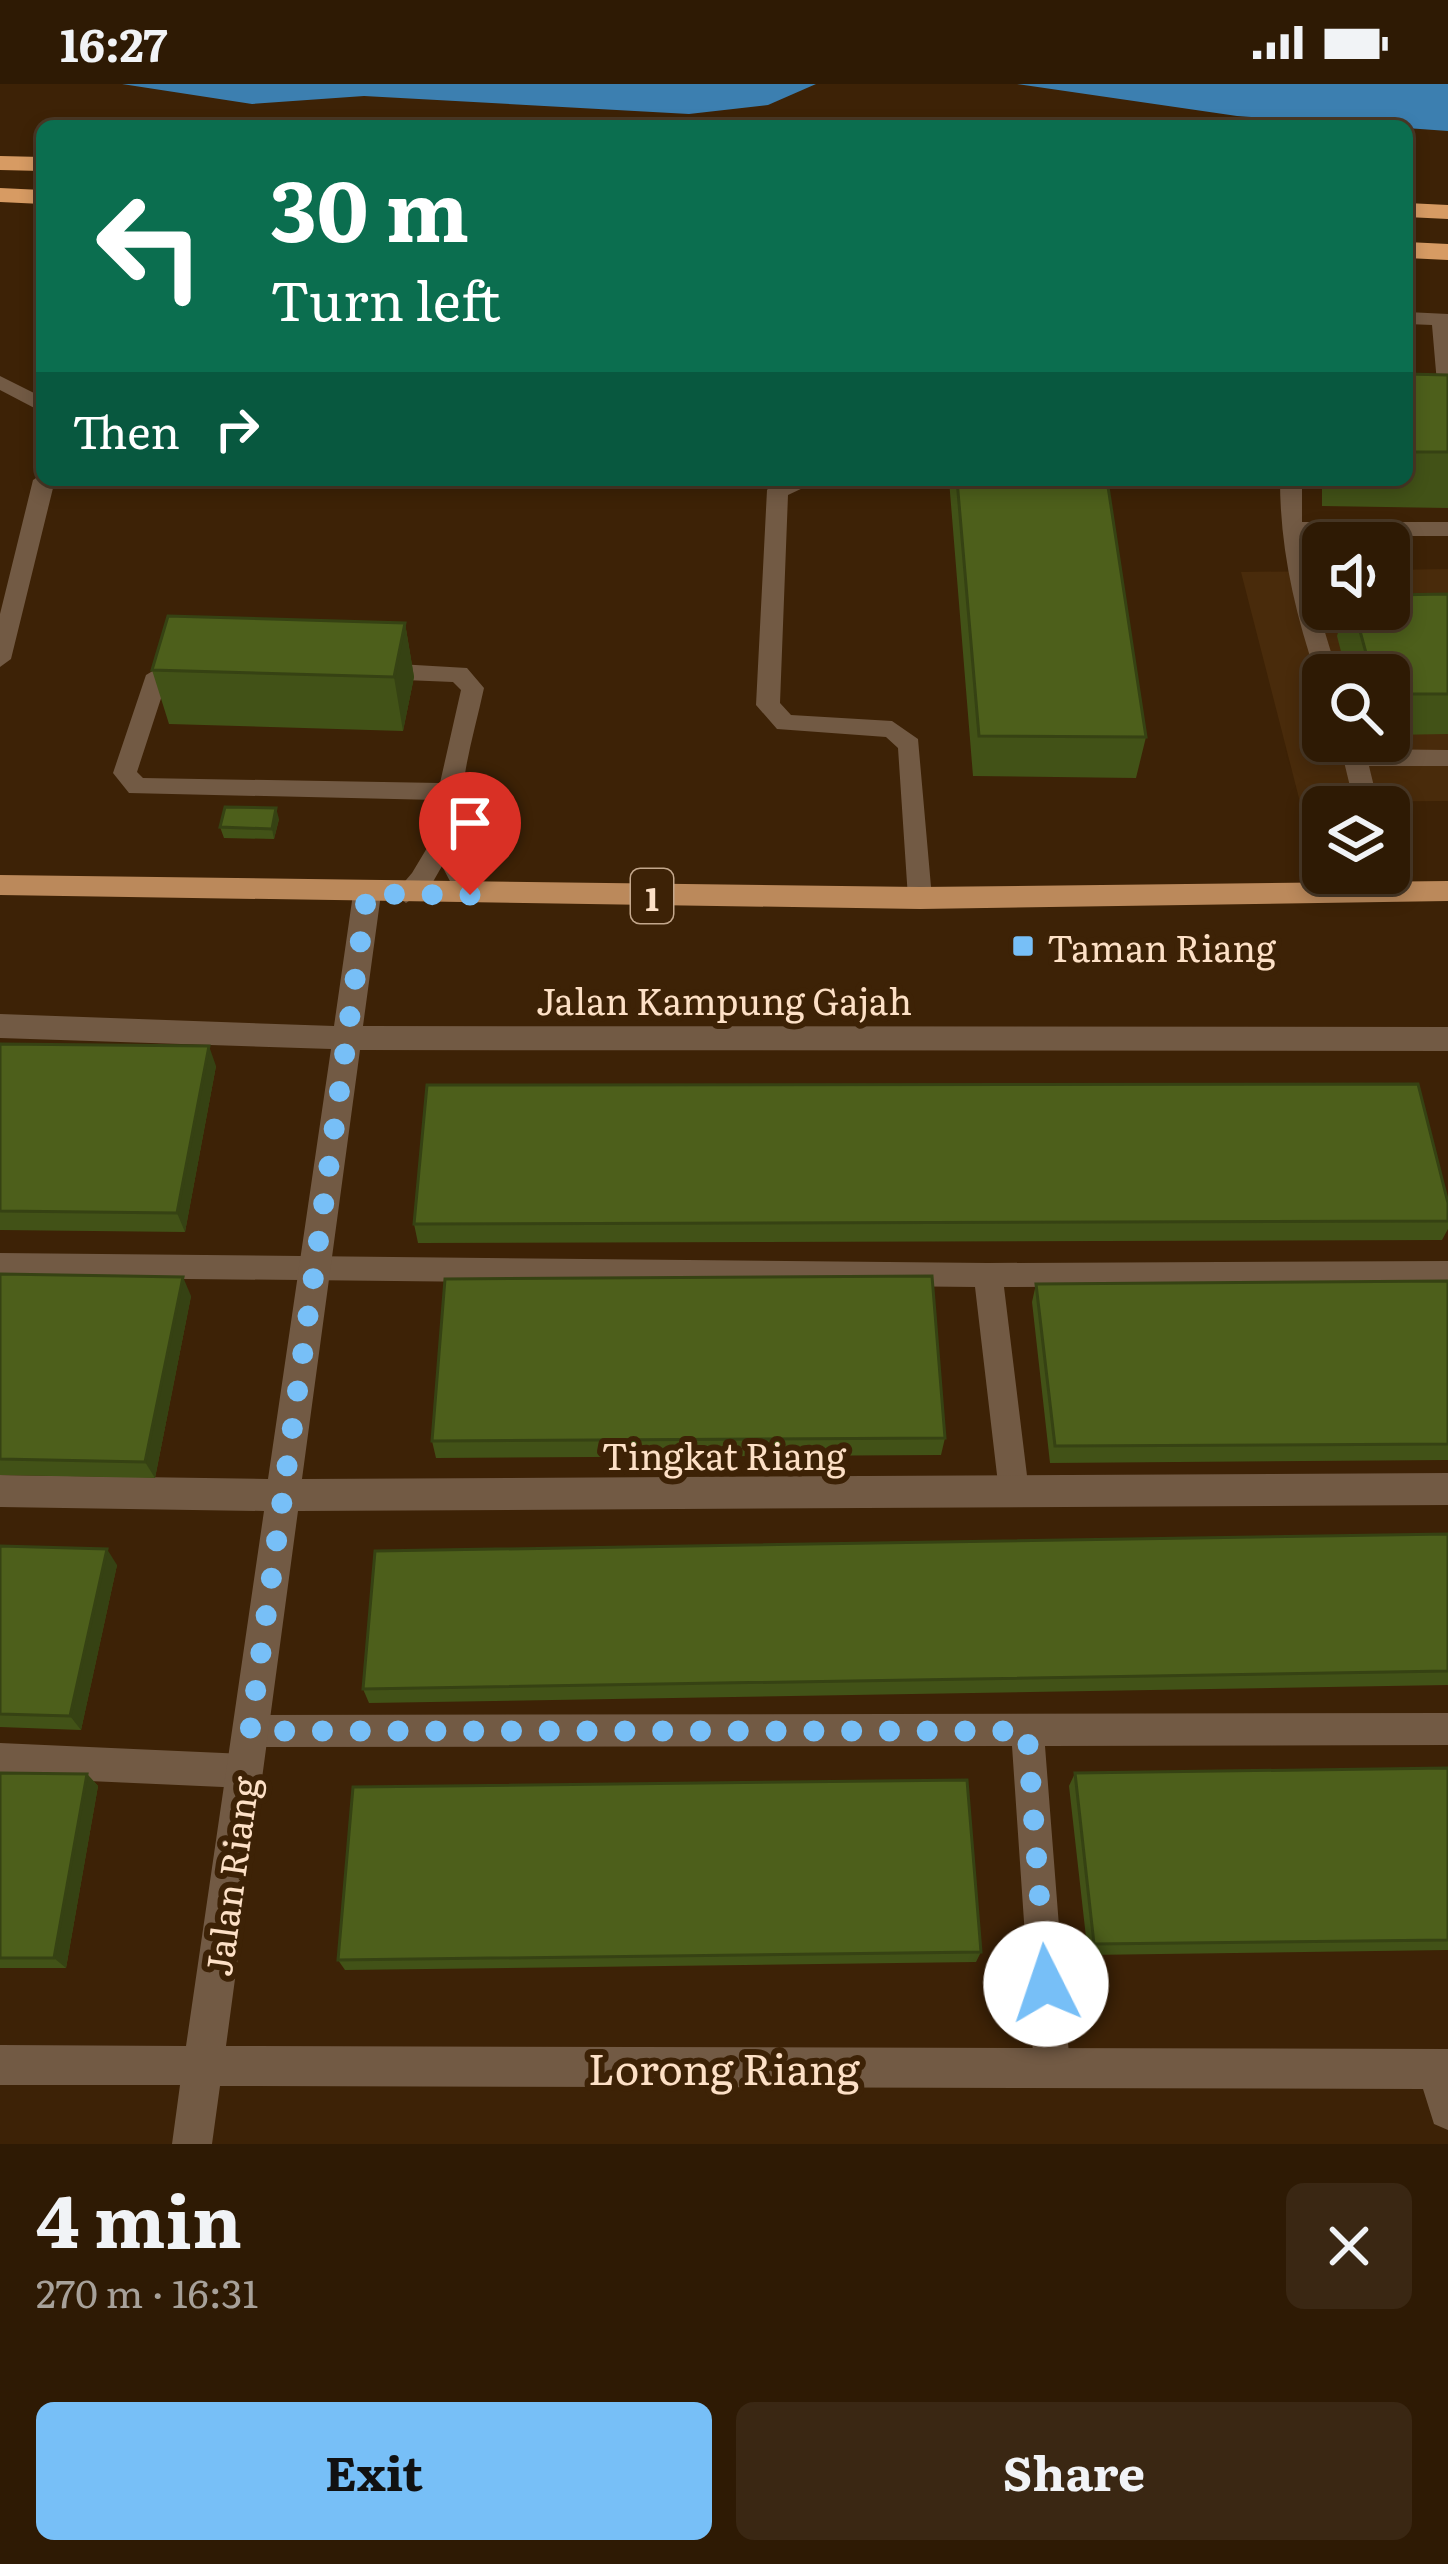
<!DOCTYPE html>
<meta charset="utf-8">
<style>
body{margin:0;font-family:Literata,serif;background:#3a2713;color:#f1f3f6;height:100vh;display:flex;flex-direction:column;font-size:45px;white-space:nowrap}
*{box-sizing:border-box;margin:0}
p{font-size:39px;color:#a7a19a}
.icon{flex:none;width:66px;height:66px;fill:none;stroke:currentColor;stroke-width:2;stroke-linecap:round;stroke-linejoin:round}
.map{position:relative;height:2060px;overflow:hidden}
.sheet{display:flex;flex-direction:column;background:#2e1a04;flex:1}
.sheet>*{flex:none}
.guide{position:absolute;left:36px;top:36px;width:1377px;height:366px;border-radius:18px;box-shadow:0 6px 18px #0003,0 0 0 3px #493826;background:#0b6e4f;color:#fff;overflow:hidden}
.buttons{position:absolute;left:1302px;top:438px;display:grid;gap:24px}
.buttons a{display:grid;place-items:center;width:108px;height:108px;border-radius:18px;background:#2e1a04;box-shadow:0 6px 18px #0003,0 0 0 3px #493826;font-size:60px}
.pin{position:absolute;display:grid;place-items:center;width:102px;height:102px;color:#fff;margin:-123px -51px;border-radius:50% 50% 50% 0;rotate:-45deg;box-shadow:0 0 12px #0007}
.pin .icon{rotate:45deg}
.me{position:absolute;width:132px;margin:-66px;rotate:356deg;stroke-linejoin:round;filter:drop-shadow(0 0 9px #0008)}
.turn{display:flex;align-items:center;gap:42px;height:252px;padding:0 36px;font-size:54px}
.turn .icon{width:156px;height:156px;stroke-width:2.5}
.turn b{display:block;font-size:84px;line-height:102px}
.then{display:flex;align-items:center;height:114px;padding:0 36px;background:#0003;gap:24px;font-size:45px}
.round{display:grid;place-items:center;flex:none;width:126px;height:126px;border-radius:18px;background:#3a2713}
.headline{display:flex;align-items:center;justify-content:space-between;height:204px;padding:0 36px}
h1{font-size:72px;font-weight:700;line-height:90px}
.button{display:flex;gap:24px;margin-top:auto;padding:24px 36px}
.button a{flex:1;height:138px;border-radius:18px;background:#77bff7;color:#111;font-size:48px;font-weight:700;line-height:138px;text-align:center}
.button a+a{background:#3a2713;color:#f1f3f6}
.status{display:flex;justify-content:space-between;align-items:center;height:84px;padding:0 60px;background:#2e1a04;direction:ltr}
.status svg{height:33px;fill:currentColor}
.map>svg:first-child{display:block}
.built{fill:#492b0b;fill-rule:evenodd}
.water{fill:#3c7fb0}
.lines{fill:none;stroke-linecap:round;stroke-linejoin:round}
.lane{fill:#725a44;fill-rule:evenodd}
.street{fill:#725a44;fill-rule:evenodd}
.primary{fill:#bb895b;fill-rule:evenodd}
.highway{fill:#d79b63;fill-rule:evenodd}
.wall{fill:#425217}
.shaded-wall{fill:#364213}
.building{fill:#4d5f1b;stroke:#364213;stroke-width:3}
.route{stroke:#77bff7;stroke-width:21;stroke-dasharray:0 37.8}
.poi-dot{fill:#77bff7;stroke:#3d2206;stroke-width:4.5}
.labels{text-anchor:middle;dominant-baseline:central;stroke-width:12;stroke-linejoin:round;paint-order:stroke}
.shield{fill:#3d2206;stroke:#c3a78c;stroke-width:3}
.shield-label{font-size:33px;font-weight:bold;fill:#fde0c6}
.poi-label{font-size:36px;fill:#fde0c6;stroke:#3d2206;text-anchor:start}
.street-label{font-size:36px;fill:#fde0c6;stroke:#3d2206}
.near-street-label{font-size:42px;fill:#fde0c6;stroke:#3d2206}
</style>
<div class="status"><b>16:27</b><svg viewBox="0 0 49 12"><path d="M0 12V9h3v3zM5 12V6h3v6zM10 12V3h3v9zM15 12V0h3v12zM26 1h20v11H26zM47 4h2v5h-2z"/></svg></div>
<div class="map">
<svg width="1448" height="2060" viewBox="0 0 1448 2060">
<rect width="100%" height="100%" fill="#3d2206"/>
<path class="built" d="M1448 485V717L1300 718 1241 488 1323 487V525H1389V486ZM1323 591H1389V657H1323Z"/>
<path class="water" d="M122 0H816L768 21 689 30 364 12 252 20Z
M1017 0H1448V47L1237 32Z"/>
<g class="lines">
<path class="lane" d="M1407 228 1448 230V317L1438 311 1432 241 1407 240Z
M0 292 42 313V328L0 306Z
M42 390V396H55L11 575 0 583V530L33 396Z
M794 396 805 403 788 411 780 619 791 631 892 637 918 655 932 814 920 823 908 814 898 664 886 653 777 645 756 621 767 406 771 401Z
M1280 396H1302V438H1448V452H1304L1316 519 1338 591H1323V598L1316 591C1294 525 1280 463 1280 396Z
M181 570 192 578 167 596 137 688 143 694 440 699 461 606 453 598 381 595 370 587 381 579 467 584 484 604C468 678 443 740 482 811L479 818H461L442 782 430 803 406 819 394 810 412 789 436 749 437 716 129 709 113 689 146 591Z
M1339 657H1363L1365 665 1448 666V682H1369L1379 723H1355Z
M1323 786 1349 789 1314 819H1296L1293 812Z
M0 1169 988 1179 1448 1177V1201L1004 1203 1029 1408 1025 1418 1014 1422 1003 1418 999 1408 975 1203 0 1193Z
M1448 1629V1661L1045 1662 1070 1984 1065 1997 1052 2002 1039 1997 1034 1984 1012 1662 250 1663 238 1659 234 1647 238 1635 250 1631Z
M0 1659 245 1670 257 1675 262 1687 257 1699 245 1704 0 1693Z"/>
<path class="street" d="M367 800 381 810 363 942 1448 943V967L360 966 302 1395 1448 1389V1421L298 1427 226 1962 1448 1965V2046L1434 2040 1423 2005 220 2002 212 2060H172L180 2001H0V1961L186 1962 264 1427 0 1423V1391L268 1395 331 965 0 954V930L334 942 353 810Z"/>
<path class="primary" d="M0 791 920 803 1448 797V817L920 825 0 811Z"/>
<path class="highway" d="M0 72 42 73V87L0 86Z
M0 104 42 106V120L0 118Z
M1407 119 1448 121V135L1407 133Z
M1407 158 1448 160V176L1407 174Z"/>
</g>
<path class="wall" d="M1407 290 1448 291V424L1322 422V396H1407Z
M949 396H1107L1146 653 1136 694 973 692Z
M1448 510V650L1389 651V591H1347L1337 552 1345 525H1389Z
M405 539 414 593 403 647 169 640 152 586Z
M279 735 274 755 224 754 220 743Z
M0 960 216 982 185 1148 0 1146Z
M1448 1119V1145L1442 1156 418 1159 414 1140Z
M0 1190 191 1212 155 1394 0 1391Z
M1448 1197V1376L1050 1379 1032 1218 1036 1200Z
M945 1354 941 1371 436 1374 432 1357Z
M1448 1450V1601L369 1619 363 1605Z
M0 1462 117 1481 81 1646 0 1643Z
M1448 1684V1866L1088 1871 1069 1702 1075 1689Z
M0 1689 87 1690 98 1702 66 1884H0Z
M981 1868 976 1878 345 1886 338 1876Z"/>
<path class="shaded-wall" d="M405 539 414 593 403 647 394 593Z
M276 724 279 735 274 755 272 745Z
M209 962 216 982 185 1148 177 1129Z
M183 1193 191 1212 155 1394 145 1378Z
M107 1465 117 1481 81 1646 70 1632Z
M87 1690 98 1702 66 1884 54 1874Z"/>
<path class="building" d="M1407 290 1448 291V368H1407Z
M957 396H1107L1146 653 979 652Z
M1448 510V610H1389V591H1372L1354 525H1389V511Z
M168 532 405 539 394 593 152 586Z
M225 723 276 724 272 745 220 743Z
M0 960 209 962 177 1129 0 1127Z
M1418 1000 1448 1119V1137L414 1140 427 1001Z
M0 1190 183 1193 145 1378 0 1375Z
M932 1192 945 1354 432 1357 445 1195Z
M1448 1197V1360L1055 1362 1036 1200Z
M1448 1450V1587L363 1605 375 1467Z
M0 1462 107 1465 70 1632 0 1630Z
M1448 1684V1856L1094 1860 1075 1689Z
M0 1689 87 1690 54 1874H0Z
M967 1696 981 1868 338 1876 353 1703Z"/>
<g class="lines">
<path class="route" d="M470 811 367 810 250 1647H1027L1046 1900"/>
</g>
<rect class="poi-dot" x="1011" y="850" width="24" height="24" rx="6"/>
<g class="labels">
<rect class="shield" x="631" y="785" width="42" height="54" rx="9"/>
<g class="shield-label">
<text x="652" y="812">1</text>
</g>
<g class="poi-label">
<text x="1047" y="862">Taman Riang</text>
</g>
<g class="street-label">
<text x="724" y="915">Jalan Kampung Gajah</text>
<text x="724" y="1370">Tingkat Riang</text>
<text transform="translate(230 1792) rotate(-82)">Jalan Riang</text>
</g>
<g class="near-street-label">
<text x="724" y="1983">Lorong Riang</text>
</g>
</g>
</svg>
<div class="buttons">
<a><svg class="icon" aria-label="sound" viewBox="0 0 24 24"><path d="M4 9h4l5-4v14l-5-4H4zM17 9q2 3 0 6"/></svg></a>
<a><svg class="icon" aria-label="search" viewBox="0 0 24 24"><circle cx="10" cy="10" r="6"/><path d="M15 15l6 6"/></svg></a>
<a><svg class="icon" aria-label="layers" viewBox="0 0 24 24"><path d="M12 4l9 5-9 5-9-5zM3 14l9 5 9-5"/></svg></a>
</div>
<div class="pin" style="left:470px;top:811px;background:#d93025"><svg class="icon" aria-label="arrive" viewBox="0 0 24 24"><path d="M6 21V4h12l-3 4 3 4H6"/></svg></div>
<svg class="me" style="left:1046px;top:1900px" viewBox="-20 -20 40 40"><circle r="19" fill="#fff"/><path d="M0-13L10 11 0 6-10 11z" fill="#77bff7"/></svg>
<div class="guide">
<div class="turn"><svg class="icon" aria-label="left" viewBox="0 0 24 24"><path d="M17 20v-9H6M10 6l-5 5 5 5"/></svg><div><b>30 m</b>Turn left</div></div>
<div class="then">Then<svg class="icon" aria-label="right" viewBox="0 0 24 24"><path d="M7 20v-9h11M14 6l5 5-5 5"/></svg></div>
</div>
</div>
<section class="sheet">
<div class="headline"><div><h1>4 min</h1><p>270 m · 16:31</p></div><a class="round"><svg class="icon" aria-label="close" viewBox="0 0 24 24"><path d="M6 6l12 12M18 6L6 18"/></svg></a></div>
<div class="button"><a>Exit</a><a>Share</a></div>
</section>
